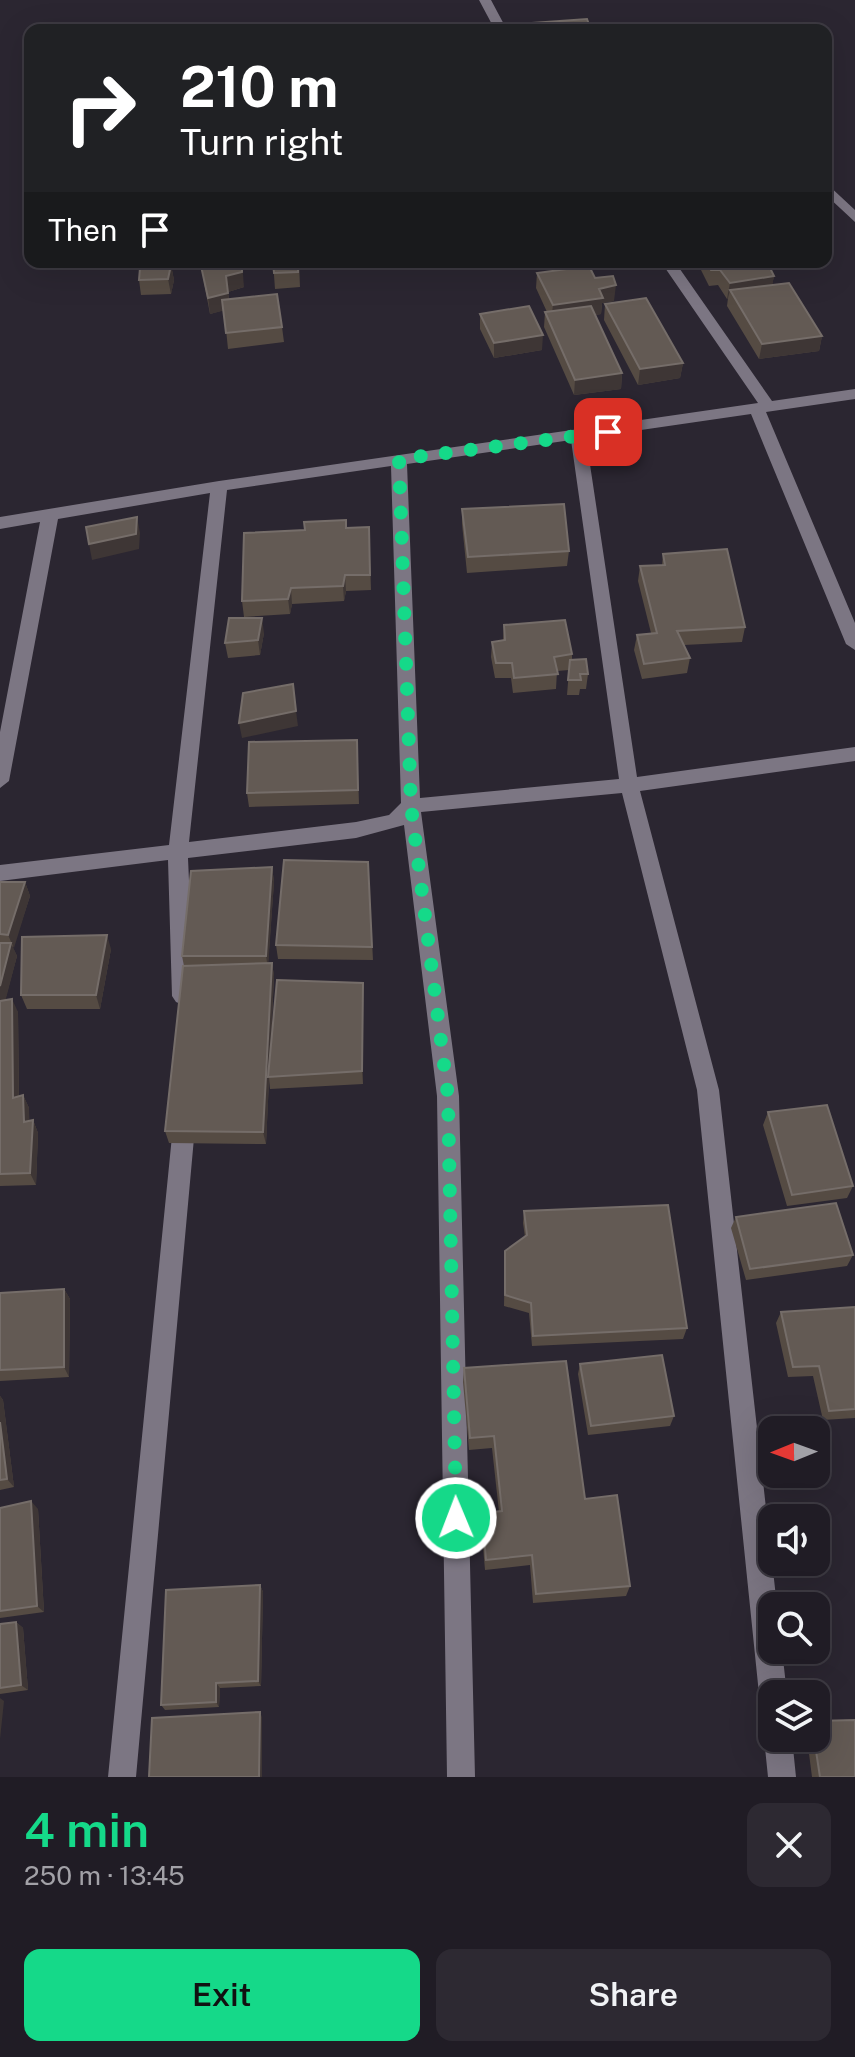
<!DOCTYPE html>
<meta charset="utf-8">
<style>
body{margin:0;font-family:"Public Sans",sans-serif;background:#2d2932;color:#f1f3f6;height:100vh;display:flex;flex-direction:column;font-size:30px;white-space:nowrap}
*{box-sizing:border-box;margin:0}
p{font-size:26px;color:#a2a1a7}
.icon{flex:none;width:44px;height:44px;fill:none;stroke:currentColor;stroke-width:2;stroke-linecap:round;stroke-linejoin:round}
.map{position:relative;height:1777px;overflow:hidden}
.panel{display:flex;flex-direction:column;background:#201c25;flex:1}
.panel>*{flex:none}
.hud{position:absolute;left:24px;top:24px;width:808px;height:244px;border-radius:16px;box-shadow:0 8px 32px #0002,0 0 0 2px #3d3a42;background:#202124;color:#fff;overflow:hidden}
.needle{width:52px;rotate:269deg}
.tools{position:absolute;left:758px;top:1416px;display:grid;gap:16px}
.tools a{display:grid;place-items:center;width:72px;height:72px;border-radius:16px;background:#201c25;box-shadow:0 8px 32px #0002,0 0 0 2px #3d3a42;font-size:40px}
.pin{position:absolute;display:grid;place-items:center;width:68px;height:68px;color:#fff;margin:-34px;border-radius:16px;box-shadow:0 4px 12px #0006}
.me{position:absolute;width:88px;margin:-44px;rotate:359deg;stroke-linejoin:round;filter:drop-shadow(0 0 6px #0008)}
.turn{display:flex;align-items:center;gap:28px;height:168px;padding:0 24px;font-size:36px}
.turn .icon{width:104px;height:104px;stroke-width:2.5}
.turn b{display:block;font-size:56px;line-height:68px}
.then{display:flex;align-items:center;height:76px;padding:0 24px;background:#0003;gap:16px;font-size:30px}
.round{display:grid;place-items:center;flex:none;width:84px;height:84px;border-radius:16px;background:#2d2932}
.summary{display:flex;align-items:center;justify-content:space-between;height:136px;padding:0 24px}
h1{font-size:48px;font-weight:600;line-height:60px;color:#15d989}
.cta{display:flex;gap:16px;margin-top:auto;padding:16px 24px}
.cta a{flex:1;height:92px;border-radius:16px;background:#15d989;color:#111;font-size:32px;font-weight:600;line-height:92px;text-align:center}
.cta a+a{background:#2d2932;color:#f1f3f6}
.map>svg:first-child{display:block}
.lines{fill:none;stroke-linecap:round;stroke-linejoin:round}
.minor{fill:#7c7683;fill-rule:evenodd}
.wall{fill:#554b43}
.shaded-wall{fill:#3e3635}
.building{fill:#635a54;stroke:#756d69;stroke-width:2}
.route{stroke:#15d989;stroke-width:14;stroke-dasharray:0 25.2}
</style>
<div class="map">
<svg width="855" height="1777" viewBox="0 0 855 1777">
<rect width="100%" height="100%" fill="#2b2631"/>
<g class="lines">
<path class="minor" d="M479 0H491L507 30H495Z
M826 183 855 210V222L826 195Z
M661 262H675L772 401 855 389V399L766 412 855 623V650L846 644 751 414 586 438 637 777 855 747V761L640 791 719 1090 777 1606H772V1650H782L787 1694H772V1707L763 1704 759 1694 697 1090 622 793 421 812 459 1096 475 1777H447L437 1096 404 825 356 838 188 858 194 996 190 1002 183 1005 176 1002 172 996 168 860 0 881V865L169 845 210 493 58 519 9 781 0 788V732L40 522 0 529V517L219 481 758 403ZM571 440 619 779 420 798 407 464ZM391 466 401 803 389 815 356 822 189 842 227 490Z
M185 1106 193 1109 196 1116 136 1777H108L174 1116 177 1109Z
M772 1726V1738H792L796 1777H768L764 1738Z"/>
</g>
<path class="wall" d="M30 187V233H28L25 218Z
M273 262H299L300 287 275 289Z
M697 262H767L774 276 772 285 822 336 819 351 759 359 727 306 728 298 727 299 718 285 709 286Z
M171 265 174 280 171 294 141 295 139 280Z
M201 266 244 287 228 292 229 299 282 327 284 342 228 349 224 310 210 314Z
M537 273 595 278 614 301 602 303 601 314 595 315 622 373 621 389 574 395 544 327 545 312H547L536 288Z
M605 304 683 363 680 378 638 385 604 320Z
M480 314 542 350 494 358 480 329Z
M462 509 569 551 567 566 467 573 462 524Z
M369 527 371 590 346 591 344 601 292 604 290 614 244 617 242 601 347 528Z
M663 554 745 627 742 642 684 645 690 658 687 673 642 679 634 650 637 635 651 633 638 581 640 566 662 565Z
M504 625 572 654V660L588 674 586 689H580L579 695H567L569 670 557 671 556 689 513 693 511 678H495L491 657 492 642 503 641Z
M264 633 260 655 228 658 225 643Z
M357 740 359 804 249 807 247 793Z
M368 862 373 960 278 959 276 945Z
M272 867 274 882 268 963H272L274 976 270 1063 363 996V1084L270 1089 269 1079 266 1144 169 1143 165 1131 184 966 182 956Z
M0 882H25L30 896 13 948 17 956 5 1000 18 1012 19 1096 23 1095 29 1108V1121L33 1120 38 1133 36 1185 0 1186Z
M111 949 100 1009H27L21 995Z
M768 1112 853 1186 847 1198 787 1206 763 1125Z
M524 1211 687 1328 683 1339 532 1346 529 1313 504 1306 505 1251 525 1237 523 1223Z
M736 1217 853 1255 847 1266 746 1280 731 1228Z
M64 1289 70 1299 69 1377 0 1381V1293Z
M855 1307V1418L823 1420 813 1376 788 1377 776 1323 781 1312Z
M580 1364 674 1416 670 1426 588 1435 578 1374Z
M464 1368 585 1499 630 1586 626 1596 533 1603 530 1565 485 1570 481 1524 482 1513 499 1512 492 1448 469 1450 463 1382Z
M0 1396 3 1400 14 1487 0 1490Z
M0 1508 38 1509 44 1612 0 1618Z
M260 1585 263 1592 261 1686 220 1688 219 1707 165 1710 161 1705Z
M16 1622 23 1628 28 1690 0 1694V1624Z
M807 1738H816L855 1777H812Z"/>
<path class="shaded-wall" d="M242 262 244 287 228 292 230 309 210 314 208 298 226 276Z
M171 265 174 280 171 294 168 279Z
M774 276 771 292 730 290 728 298 727 299 730 283Z
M616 285 614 301 602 303 601 314 551 321 553 305 599 289Z
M543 335 542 350 494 358V343Z
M822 336 819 351 759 359 762 344Z
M683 363 680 378 638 385 640 369Z
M622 373 621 389 574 395 575 380Z
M137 517 140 533 139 549 92 560 89 544Z
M345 575 346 591 344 601 343 586Z
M291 588 292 604 290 614 288 599Z
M262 618 264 633 260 655 258 640Z
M296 711 298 726 242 738 239 723Z
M272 867 274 882 268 969 266 956Z
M25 882 30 896 14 948 8 935Z
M107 935 111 949 100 1009 96 995Z
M11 943 17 956 2 1014 0 1010V986Z
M272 963 274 976 266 1144 263 1132Z
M363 983V1084L362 1071Z
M12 999 18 1012 19 1110 13 1098Z
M23 1095 29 1108 30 1134 24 1122Z
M33 1120 38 1133 36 1185 30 1173Z
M64 1289 70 1299 69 1377 64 1367Z
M0 1396 3 1400 14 1487 7 1479 0 1422Z
M31 1501 38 1509 44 1612 37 1606Z
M260 1585 263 1592 261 1686 258 1681Z
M16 1622 23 1628 28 1690 21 1685Z
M216 1683 220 1688 219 1707 216 1702Z
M0 1698 4 1701 0 1739Z
M260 1712 262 1717V1777H259Z"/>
<path class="building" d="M587 19 591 30H522L519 24Z
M30 187V217L25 218 24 188Z
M242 262V272L226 276 228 293 208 298 201 266Z
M273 262H298V272L274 273Z
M707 262H767L774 276 730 283 720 270H711Z
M171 265 168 279 139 280 140 268Z
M589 266 595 278 613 276 616 285 599 289 603 298 553 305 537 273Z
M789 283 822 336 762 344 730 290Z
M277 294 282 327 226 333 222 300Z
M646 298 683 363 640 369 605 304Z
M529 306 543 335 494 343 480 314Z
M591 306 622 373 575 380 545 312Z
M564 504 569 551 468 557 462 509Z
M137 517 136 534 89 544 86 527Z
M346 520V528L369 527 370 575H345L343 586 291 588 288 599 242 601 244 533 305 530 304 522Z
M727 549 745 627 677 631 690 658 644 664 637 635 657 633 640 566 665 565 663 554Z
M229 618H262L258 640 225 643Z
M565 620 572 654 554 657 558 674 514 678 512 663H496L492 642 505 640 504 625Z
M586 659 588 674H580L581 680H568L570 660Z
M293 684 296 711 239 723 243 693Z
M357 740 358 790 247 793 249 742Z
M284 860 368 862 372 947 276 945Z
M272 867 266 956H182L191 871Z
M0 882H25L8 935 0 934Z
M107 935 96 995H21L22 937Z
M0 943H11L0 986Z
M272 963 263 1132 165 1131 183 966Z
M277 980 363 983 362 1071 268 1077Z
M12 999 13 1098 23 1095 24 1122 33 1120 30 1173 0 1174V1001Z
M827 1105 853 1186 792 1195 768 1112Z
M836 1203 853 1255 750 1269 736 1217Z
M668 1205 687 1328 533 1336 531 1303 505 1295V1251L527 1235 524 1211Z
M64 1289V1367L0 1370V1293Z
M855 1307V1409L829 1411 819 1366 793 1367 781 1312Z
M662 1355 674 1416 591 1426 580 1364Z
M566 1361 585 1499 617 1495 630 1586 536 1594 532 1555 486 1560 482 1513 502 1511 494 1436 470 1438 464 1368Z
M0 1422 7 1479 0 1480Z
M31 1501 37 1606 0 1611V1508Z
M260 1585 258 1681 216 1683V1702L161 1705 166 1590Z
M16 1622 21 1685 0 1688V1624Z
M260 1712 259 1777H149L152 1718Z
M855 1720V1777H820L814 1738H816V1721Z"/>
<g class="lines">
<path class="route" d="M456 1518 448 1096 411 806 399 459 608 432"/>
</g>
</svg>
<div class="tools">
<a><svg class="needle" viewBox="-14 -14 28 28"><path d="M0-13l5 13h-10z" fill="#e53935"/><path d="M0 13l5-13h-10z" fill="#a2a1a7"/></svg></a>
<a><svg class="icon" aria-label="sound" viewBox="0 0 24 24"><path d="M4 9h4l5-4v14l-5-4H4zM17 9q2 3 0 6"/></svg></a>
<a><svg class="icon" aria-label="search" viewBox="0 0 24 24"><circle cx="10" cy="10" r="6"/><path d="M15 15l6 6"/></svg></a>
<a><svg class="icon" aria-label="layers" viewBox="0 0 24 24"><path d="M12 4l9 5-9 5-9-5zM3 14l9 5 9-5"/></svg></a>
</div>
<div class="pin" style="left:608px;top:432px;background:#d93025"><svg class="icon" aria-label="arrive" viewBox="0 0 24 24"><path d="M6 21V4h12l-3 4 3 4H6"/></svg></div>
<svg class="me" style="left:456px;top:1518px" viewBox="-20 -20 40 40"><circle r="17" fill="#15d989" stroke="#fff" stroke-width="3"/><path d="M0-11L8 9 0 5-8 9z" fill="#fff"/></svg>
<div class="hud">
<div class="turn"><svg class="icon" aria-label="right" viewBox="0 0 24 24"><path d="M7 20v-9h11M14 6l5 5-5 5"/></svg><div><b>210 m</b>Turn right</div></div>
<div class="then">Then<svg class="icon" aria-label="arrive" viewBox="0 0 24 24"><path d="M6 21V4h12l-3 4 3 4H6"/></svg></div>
</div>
</div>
<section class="panel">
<div class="summary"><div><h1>4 min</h1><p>250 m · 13:45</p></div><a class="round"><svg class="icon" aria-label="close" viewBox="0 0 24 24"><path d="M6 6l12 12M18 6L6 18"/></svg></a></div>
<div class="cta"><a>Exit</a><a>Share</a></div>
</section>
